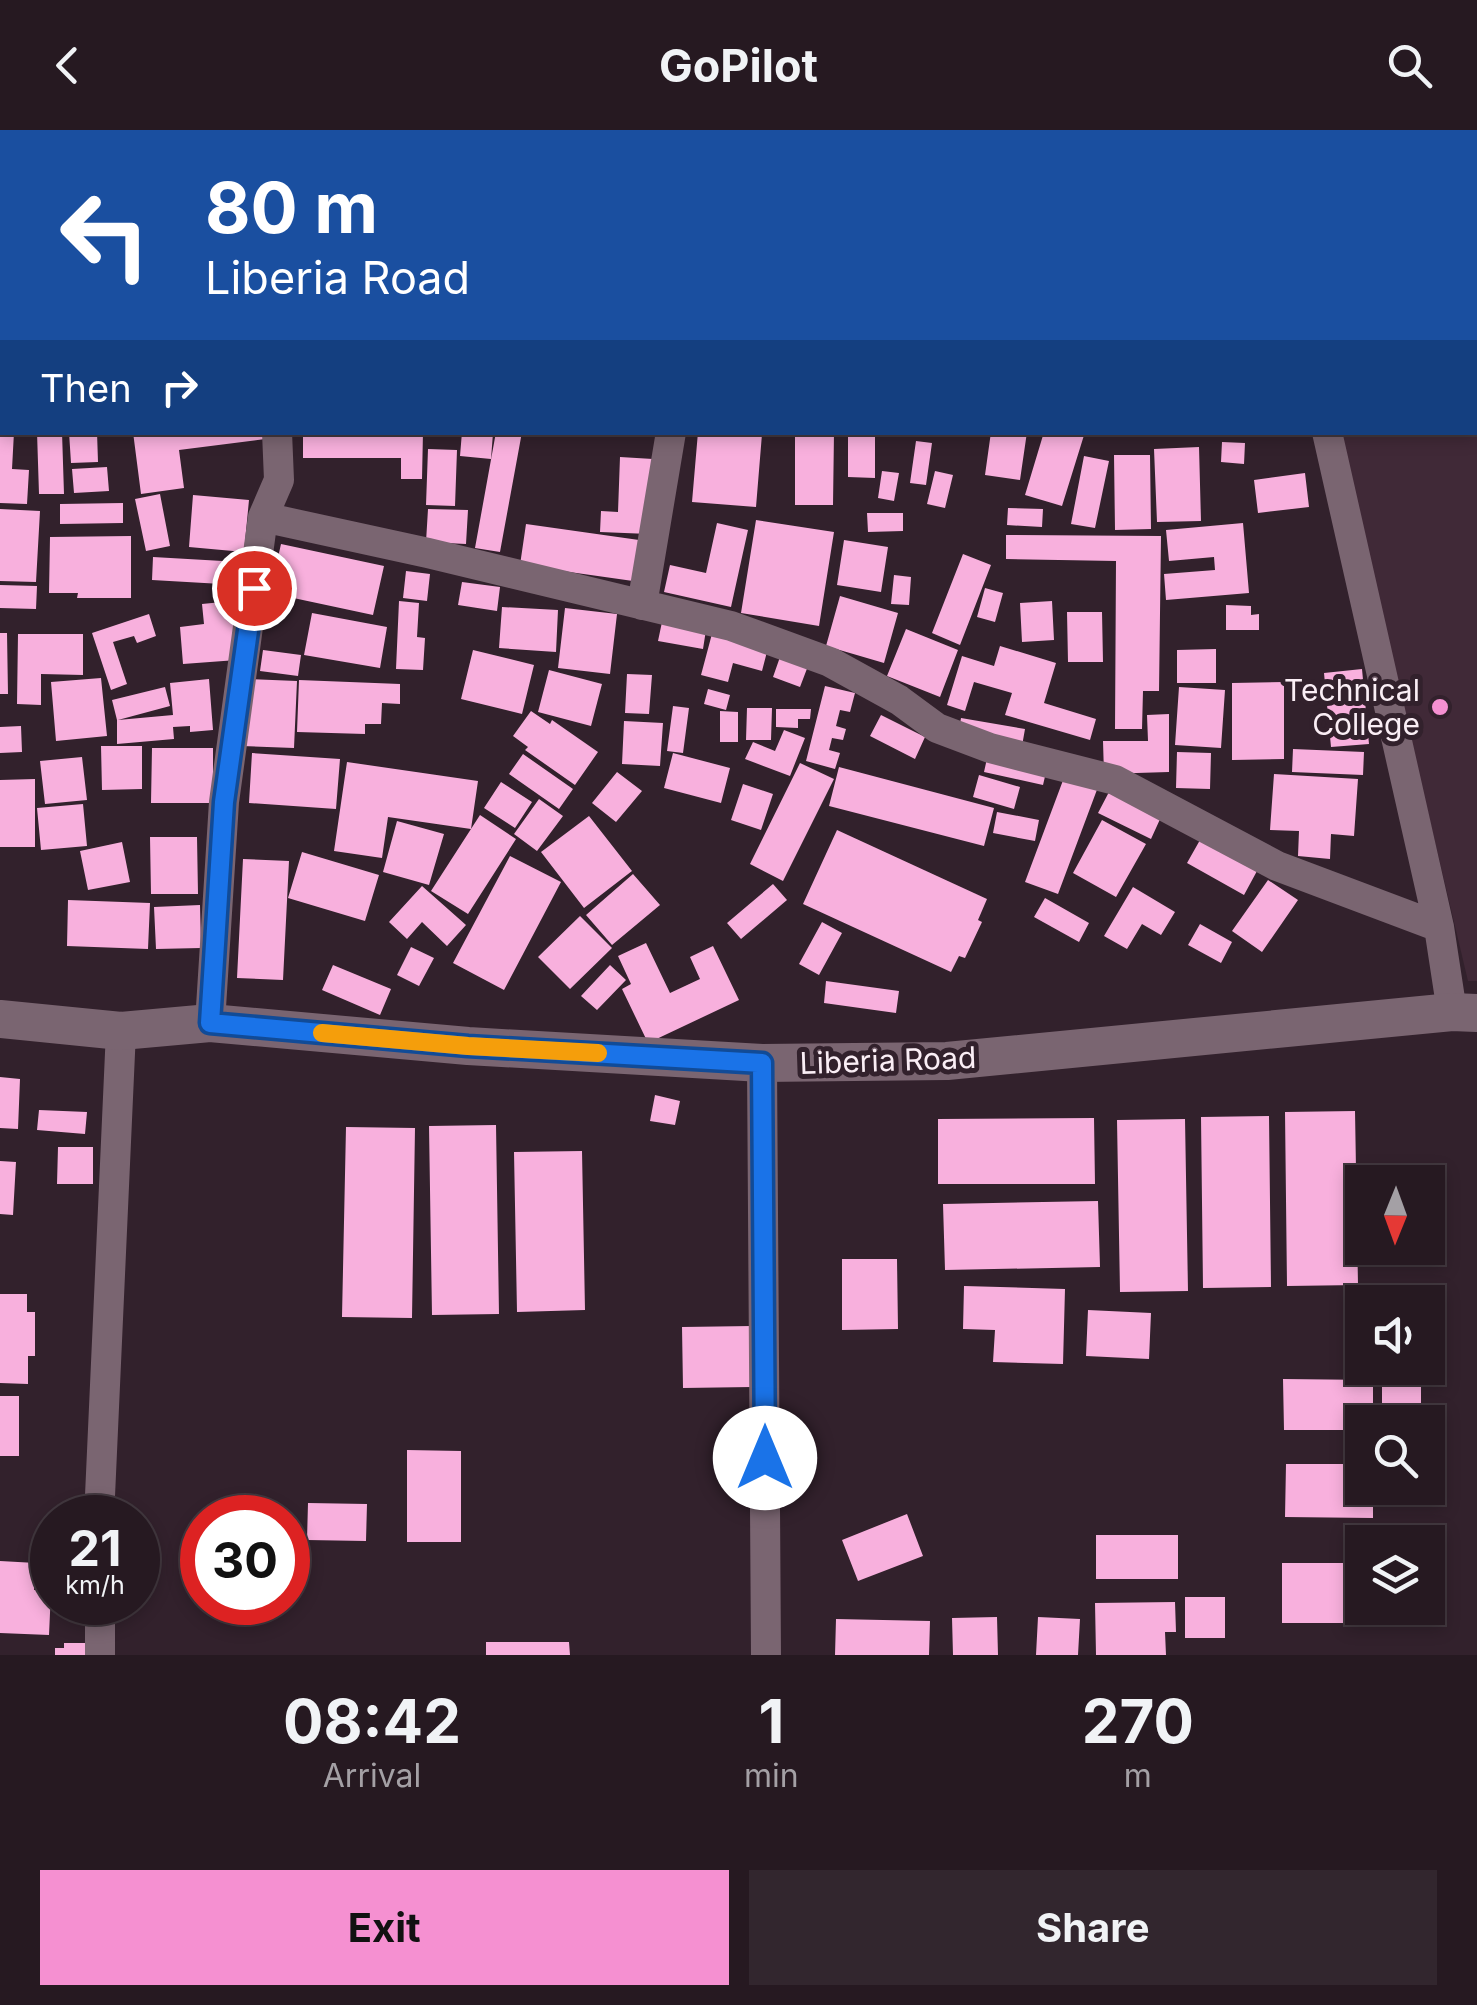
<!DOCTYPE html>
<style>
body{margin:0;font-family:Inter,sans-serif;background:#32262e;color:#f1f3f6;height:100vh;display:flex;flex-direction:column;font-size:38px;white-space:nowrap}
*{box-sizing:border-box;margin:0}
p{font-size:32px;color:#a4a0a5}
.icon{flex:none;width:55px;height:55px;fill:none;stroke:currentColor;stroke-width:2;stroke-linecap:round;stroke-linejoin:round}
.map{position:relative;height:1525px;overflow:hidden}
.side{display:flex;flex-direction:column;background:#261921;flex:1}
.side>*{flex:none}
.top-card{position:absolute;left:0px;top:0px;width:1478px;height:305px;box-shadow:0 5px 15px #0003,0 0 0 2px #42383f;background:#1a4fa0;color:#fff;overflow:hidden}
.needle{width:65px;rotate:181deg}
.tools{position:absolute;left:1345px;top:1035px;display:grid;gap:20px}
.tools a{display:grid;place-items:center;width:100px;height:100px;border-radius:0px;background:#261921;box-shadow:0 5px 15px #0003,0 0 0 2px #42383f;font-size:50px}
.speed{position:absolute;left:30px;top:1365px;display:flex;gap:20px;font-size:50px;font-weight:700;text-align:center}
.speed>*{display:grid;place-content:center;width:130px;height:130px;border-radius:50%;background:#261921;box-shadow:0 5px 15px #0003,0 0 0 2px #42383f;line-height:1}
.speed small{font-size:25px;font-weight:400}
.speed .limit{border:15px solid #d22;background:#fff;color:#111}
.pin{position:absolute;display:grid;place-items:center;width:85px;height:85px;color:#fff;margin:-42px;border:5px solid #fff;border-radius:50%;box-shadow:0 2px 10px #0007}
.me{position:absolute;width:110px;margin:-55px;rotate:0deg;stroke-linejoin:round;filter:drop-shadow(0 0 8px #0008)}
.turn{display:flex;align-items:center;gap:35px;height:210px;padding:0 40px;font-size:45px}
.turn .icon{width:130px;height:130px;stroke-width:2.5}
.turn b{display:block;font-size:70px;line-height:85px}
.then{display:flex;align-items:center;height:95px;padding:0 40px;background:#0003;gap:20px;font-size:38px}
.eta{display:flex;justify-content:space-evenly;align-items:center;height:170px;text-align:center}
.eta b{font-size:60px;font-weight:700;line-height:70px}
.button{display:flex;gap:20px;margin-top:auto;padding:20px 40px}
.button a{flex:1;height:115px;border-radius:0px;background:#f590d1;color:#111;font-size:40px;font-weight:700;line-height:115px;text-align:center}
.button a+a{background:#32262e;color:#f1f3f6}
header{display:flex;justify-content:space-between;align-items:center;height:130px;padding:0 40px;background:#261921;font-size:45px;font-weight:700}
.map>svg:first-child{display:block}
.built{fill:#402937}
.building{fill:#f8b0dd}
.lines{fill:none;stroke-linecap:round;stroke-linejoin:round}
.minor{stroke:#7a6571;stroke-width:30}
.tertiary{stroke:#7a6571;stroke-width:38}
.route-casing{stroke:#114b97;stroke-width:25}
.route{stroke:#1a73e8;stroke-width:18}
.slow{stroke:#f59e0b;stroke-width:18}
.poi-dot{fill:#f590d1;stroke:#32212c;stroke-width:4}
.labels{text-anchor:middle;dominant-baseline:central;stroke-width:10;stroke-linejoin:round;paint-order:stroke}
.poi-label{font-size:30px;fill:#faeef5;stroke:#32212c;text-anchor:end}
.street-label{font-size:30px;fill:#faeef5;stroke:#32212c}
</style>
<header><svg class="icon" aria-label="back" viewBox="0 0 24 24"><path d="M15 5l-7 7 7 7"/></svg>GoPilot<svg class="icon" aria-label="search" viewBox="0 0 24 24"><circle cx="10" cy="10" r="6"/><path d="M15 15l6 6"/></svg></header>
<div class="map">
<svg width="1477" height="1525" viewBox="0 0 1477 1525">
<rect width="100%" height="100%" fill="#32212c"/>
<path class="built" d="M1266 0H1477V851H1468L1338 303 1475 302V2H1267Z"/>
<path class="building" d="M0 302H14L12 339 29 340 27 374 0 373Z
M37 302H62L64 364H39Z
M69 302H97L98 332 71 333Z
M133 302H264L265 309 179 320 184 358 141 364Z
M303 302H423L422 349H401V328H303Z
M462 302 493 303 491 329 460 326Z
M496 302H522L500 422 475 418Z
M698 302 762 304 756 377 692 372Z
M795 302H834L833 375H795Z
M848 302H875V348L848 347Z
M991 302H1027L1020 350 985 345Z
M1044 302H1085L1062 376 1025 365Z
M916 311 932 313 926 355 910 353Z
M1222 312 1245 313 1244 334 1221 332Z
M1199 317 1201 391 1157 392 1154 319Z
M428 319 457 320 455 376 426 375Z
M1114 325H1150L1151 399 1115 400Z
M1084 326 1109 331 1095 398 1071 394Z
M620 327 653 329 649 404 600 402 601 381 618 382Z
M107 337 109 361 74 363 72 339Z
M882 341 899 343 894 371 878 368Z
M935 341 953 345 945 378 927 374Z
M1305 343 1309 377 1258 383 1254 350Z
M160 364 170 416 146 421 135 369Z
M193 365 249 370 244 422 189 417Z
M123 373V393L60 394V374Z
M1008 378 1043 379 1042 397 1007 395Z
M0 379 40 381 36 452 0 451Z
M428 379 468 380 466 414 426 412Z
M867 383H903V401L868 402Z
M756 390 834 402 819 496 741 483Z
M717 393 748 400 731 477 664 462 670 435 706 443Z
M1243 393 1249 463 1166 470 1164 444 1215 440 1214 427 1169 431 1166 400Z
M526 394 639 410 633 451 520 435Z
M1006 405 1161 406 1159 561H1143L1142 599H1115L1116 431 1006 429Z
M131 406V468H77L78 463H49L50 407Z
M844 410 888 417 881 462 837 455Z
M281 414 384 436 373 485 270 463Z
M963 424 991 435 960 515 932 503Z
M153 427 240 432 239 455 152 450Z
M406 441 430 444 427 471 403 468Z
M894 445 911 447 909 475 891 474Z
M462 452 500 457 497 481 458 475Z
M0 455 37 456 36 479 0 478Z
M985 458 1003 463 995 492 977 487Z
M840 466 898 483 884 533 826 516Z
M232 471 237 530 183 534 180 497 204 494 202 474Z
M399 471 419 473 417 507 425 508 423 540 396 539Z
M1052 471 1054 510 1022 512 1020 473Z
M1226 475 1251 476V485L1259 484V500H1226Z
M502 477 558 480 556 522 499 518Z
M565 478 617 484 610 544 558 538Z
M1067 482H1102L1103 532H1068Z
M312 483 387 497 380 538 304 525Z
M149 484 156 506 137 513 134 506 113 512 127 554 111 560 92 503Z
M662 492 706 500 703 519 658 511Z
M906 499 958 520 940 567 887 546Z
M713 500 769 514 762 541 733 533 728 552 701 545Z
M0 503H7L8 564H0Z
M18 504H83V545L41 544V575L17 574Z
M1000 516 1056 533 1044 573 1096 589 1090 610 1005 585 1012 563 974 552 965 581 947 575 962 526 994 536Z
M1216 519V553H1177V520Z
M263 520 301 525 298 546 260 541Z
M473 520 534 535 522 584 461 569Z
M780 527 808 536 800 557 773 547Z
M1362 539 1369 614 1331 617 1324 543Z
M549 540 602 554 591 596 538 582Z
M627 544 652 545 649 584 625 583Z
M101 548 107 606 56 611 51 552Z
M209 549 213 600 190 602V596L173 597 174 609 117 614V590L112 570 165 557 170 576 118 590 173 585 170 553Z
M245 549 297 551 294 618 242 616Z
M299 550 400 554V574L382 573 381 594H365V604L297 602Z
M1284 552V629L1232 630V553Z
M825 556 855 563 850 582 840 580 836 596 846 599 843 610 832 608 829 620 840 623 835 639 806 631Z
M1179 557 1225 560 1221 618 1175 615Z
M708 559 730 565 726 580 704 574Z
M673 576 689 578 683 623 667 621Z
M747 578H772L771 610H746Z
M776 579H811L810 589H798V598L776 597Z
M531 581 550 594 552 590 598 622 575 655 525 620 528 617 513 606Z
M720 581 738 582V612H720Z
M1169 584V642L1104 644 1103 611H1148L1147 585Z
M881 585 925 607 915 629 870 606Z
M961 588 1025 599 1022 616 958 605Z
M624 591 663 593 660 636 622 634Z
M21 596 22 622 0 623V597Z
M784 600 805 608 790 646 745 629 753 612 775 621Z
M101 616H142V659L102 660Z
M152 618H213V673H151Z
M1293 619 1364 622 1363 645 1292 642Z
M1177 622 1211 623 1210 659 1176 658Z
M252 623 340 629 336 679 249 673Z
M673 623 730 638 721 673 664 658Z
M523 624 573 659 559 679 509 644Z
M988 624 1047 638 1043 655 984 642Z
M82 627 87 670 45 674 40 631Z
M347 632 478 651 471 699 388 687 382 728 334 721Z
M800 633 834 649 783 751 750 734Z
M839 637 994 678 984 716 829 676Z
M617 642 642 661 616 692 592 673Z
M1274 644 1358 649 1354 706 1331 704 1330 729 1298 726 1299 701 1270 700Z
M979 645 1020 657 1014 679 973 667Z
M1065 645 1098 657 1058 764 1025 752Z
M35 649V717H0V650Z
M501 652 532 672 515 698 484 678Z
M743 654 773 664 761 700 731 690Z
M1109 662 1161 687 1151 709 1098 683Z
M539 669 563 686 537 721 514 704Z
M83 674 87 716 41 720 37 678Z
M997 682 1039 690 1035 711 993 703Z
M480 685 516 709 468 784 431 761Z
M589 686 632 741 584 778 541 722Z
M1102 690 1146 714 1116 767 1073 743Z
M397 691 444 704 429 755 383 742Z
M837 700 987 769 978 790 982 792 965 828 959 826 951 842 803 774Z
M150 707H197L198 764H151Z
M1200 710 1257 741 1244 765 1187 733Z
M122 712 130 752 88 760 80 721Z
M302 722 379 745 365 791 288 768Z
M510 726 561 752 504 860 453 833Z
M243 729 289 731 283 850 237 848Z
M633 744 660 775 612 815 586 785Z
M1268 750 1298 770 1262 822 1232 801Z
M773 754 787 770 741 809 727 793Z
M422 756 466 795 447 816 422 792 407 809 389 792Z
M1133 757 1175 782 1161 805 1142 794 1127 819 1104 806Z
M1045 768 1089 793 1079 812 1034 787Z
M68 770 150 773 148 819 67 816Z
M200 775 201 818 156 819 154 777Z
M580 786 612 818 570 859 538 827Z
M822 792 842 803 819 845 799 834Z
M1200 794 1232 812 1221 833 1188 815Z
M646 813 670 863 700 849 690 827 713 816 739 870 648 913 622 859 631 854 618 826Z
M411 817 434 828 419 856 397 845Z
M333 835 391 859 380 885 322 860Z
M610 835 626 850 597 880 581 866Z
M826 851 899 861 896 883 824 873Z
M0 947 20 949 18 999 0 998Z
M655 965 680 971 675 995 650 991Z
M39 980 87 982 85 1004 37 1000Z
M1355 981 1358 1155 1287 1156 1285 982Z
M1269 986 1271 1157 1203 1158 1201 987Z
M1094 988 1095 1054H938V989Z
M1185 989 1188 1161 1120 1162 1117 990Z
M496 995 499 1184 432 1185 429 996Z
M346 997 415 998 412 1188 342 1187Z
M58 1017H93V1054H57Z
M582 1021 585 1180 517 1182 514 1022Z
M0 1031 16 1032 13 1085 0 1084Z
M1098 1071 1100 1137 945 1140 943 1074Z
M842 1129H897L898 1199 842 1200Z
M964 1156 1065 1159 1063 1234 993 1232 995 1200 963 1199Z
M0 1164H27V1182H35V1226H28V1254L0 1253Z
M1088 1180 1151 1183 1149 1229 1086 1226Z
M752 1196V1257L683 1258 682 1197Z
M1382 1238H1421V1279H1382Z
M1283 1249 1373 1250V1292H1362V1300H1284Z
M0 1266H19V1326H0Z
M407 1320 461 1321V1412H407Z
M1286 1334H1362V1358H1373V1388L1285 1387Z
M308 1373 367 1374 366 1411 307 1410Z
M907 1384 923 1426 858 1451 842 1410Z
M1096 1405H1178V1449H1096Z
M0 1431 36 1433 34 1460 51 1461 49 1505 0 1503Z
M1282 1433H1362V1478H1377V1493H1282Z
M1185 1467H1225V1508H1185Z
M1175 1472 1176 1502H1165L1166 1525H1096L1095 1473Z
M997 1487 998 1525H953L952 1488Z
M1038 1487 1080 1489 1078 1525H1036Z
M836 1489 930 1491 929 1525H835Z
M486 1512H569L570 1525H486Z
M64 1513H93V1525H55V1518H64Z"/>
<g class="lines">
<path class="minor" d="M198 0V2
M1258 0 1259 2
M725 2V0
M1327 302 1439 797 1452 882
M263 387 428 423 731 496 830 532 899 570 937 598 990 618 1115 650 1277 736 1439 797
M642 475 671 302
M210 893 224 672 263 387 279 350 277 302
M762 933 766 1525
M99 1388 121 901
M100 1472V1525"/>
<path class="tertiary" d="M0 889 121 901 210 893 468 916 762 933 947 931 1452 882 1477 883"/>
</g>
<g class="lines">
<g class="route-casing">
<path id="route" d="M254 458 224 672 210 893 468 916 762 933 765 1328"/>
</g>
<use href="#route" class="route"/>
<path class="slow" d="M322 903 468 916 598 923"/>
</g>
<circle class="poi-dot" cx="1440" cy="577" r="10"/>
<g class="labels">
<g class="poi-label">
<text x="1420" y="560">Technical<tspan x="1420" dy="34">College</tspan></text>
</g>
<g class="street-label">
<text transform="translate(888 930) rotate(-2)">Liberia Road</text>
</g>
</g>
</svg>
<div class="tools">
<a><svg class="needle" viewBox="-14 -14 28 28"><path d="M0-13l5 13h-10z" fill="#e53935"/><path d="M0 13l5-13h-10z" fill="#a4a0a5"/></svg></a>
<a><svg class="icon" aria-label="sound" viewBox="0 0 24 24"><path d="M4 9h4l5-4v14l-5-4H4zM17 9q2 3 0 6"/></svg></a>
<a><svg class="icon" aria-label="search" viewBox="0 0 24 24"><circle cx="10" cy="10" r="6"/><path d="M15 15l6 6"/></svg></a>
<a><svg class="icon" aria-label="layers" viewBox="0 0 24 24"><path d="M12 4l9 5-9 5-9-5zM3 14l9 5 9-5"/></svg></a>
</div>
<div class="speed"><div>21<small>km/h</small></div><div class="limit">30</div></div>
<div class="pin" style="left:254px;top:458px;background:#d93025"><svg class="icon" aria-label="arrive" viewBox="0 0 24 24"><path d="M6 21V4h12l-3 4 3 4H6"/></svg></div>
<svg class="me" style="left:765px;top:1328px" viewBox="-20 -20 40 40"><circle r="19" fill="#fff"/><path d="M0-13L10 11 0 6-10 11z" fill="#1a73e8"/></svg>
<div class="top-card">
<div class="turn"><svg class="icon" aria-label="left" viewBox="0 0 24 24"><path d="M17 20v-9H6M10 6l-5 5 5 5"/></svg><div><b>80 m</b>Liberia Road</div></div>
<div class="then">Then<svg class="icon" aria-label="right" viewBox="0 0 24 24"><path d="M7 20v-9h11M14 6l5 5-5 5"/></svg></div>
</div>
</div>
<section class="side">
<div class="eta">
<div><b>08:42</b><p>Arrival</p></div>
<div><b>1</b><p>min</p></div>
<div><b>270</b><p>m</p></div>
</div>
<div class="button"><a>Exit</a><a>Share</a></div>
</section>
